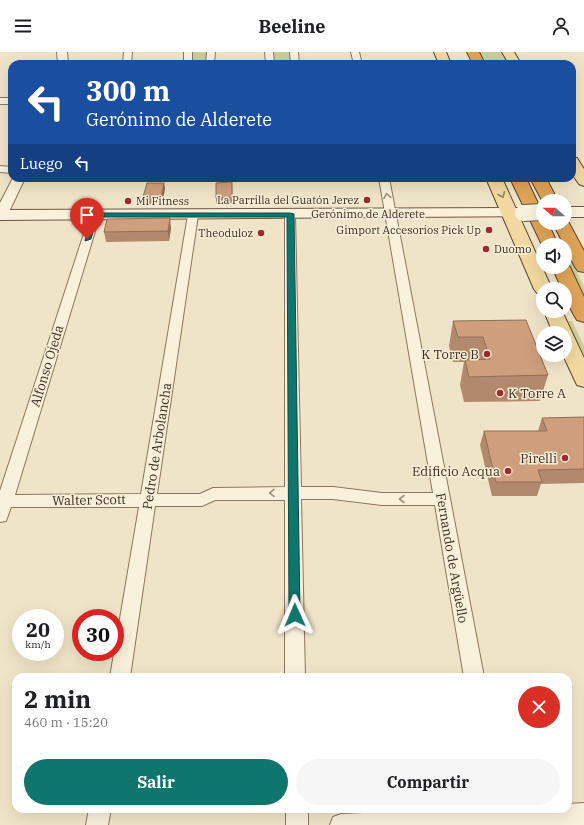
<!DOCTYPE html>
<html lang="es">
<meta charset="utf-8">
<style>
body{margin:0;font-family:"IBM Plex Serif",serif;background:#f6f6f6;color:#202124;height:100vh;display:flex;flex-direction:column;font-size:15px;white-space:nowrap}
*{box-sizing:border-box;margin:0}
p{font-size:13px;color:#757577}
.icon{flex:none;width:22px;height:22px;fill:none;stroke:currentColor;stroke-width:2;stroke-linecap:round;stroke-linejoin:round}
.map{position:relative;flex:1;overflow:hidden}
.side{position:absolute;left:12px;top:621px;width:560px;height:140px;display:flex;flex-direction:column;background:#fff;border-radius:12px;box-shadow:0 4px 16px #0002}
.side>*{flex:none}
.banner{position:absolute;left:8px;top:8px;width:568px;height:122px;border-radius:12px;box-shadow:0 4px 16px #0002;background:#1a4fa0;color:#fff;overflow:hidden}
.needle{width:26px;rotate:290deg}
.fabs{position:absolute;left:536px;top:142px;display:grid;gap:8px}
.fabs a{display:grid;place-items:center;width:36px;height:36px;border-radius:50%;background:#fff;box-shadow:0 4px 16px #0002;font-size:20px}
.speed{position:absolute;left:12px;top:557px;display:flex;gap:8px;font-size:20px;font-weight:700;text-align:center}
.speed>*{display:grid;place-content:center;width:52px;height:52px;border-radius:50%;background:#fff;box-shadow:0 4px 16px #0002;line-height:1}
.speed small{font-size:10px;font-weight:400}
.speed .limit{border:6px solid #d22;background:#fff;color:#111}
.pin{position:absolute;display:grid;place-items:center;width:34px;height:34px;color:#fff;margin:-41px -17px;border-radius:50% 50% 50% 0;rotate:-45deg;box-shadow:0 0 4px #0007}
.pin .icon{rotate:45deg}
.me{position:absolute;width:44px;margin:-22px;rotate:359deg;stroke-linejoin:round;filter:drop-shadow(0 0 3px #0008)}
.turn{display:flex;align-items:center;gap:14px;height:84px;padding:0 12px;font-size:18px}
.turn .icon{width:52px;height:52px;stroke-width:2.5}
.turn b{display:block;font-size:28px;line-height:34px}
.then{display:flex;align-items:center;height:38px;padding:0 12px;background:#0003;gap:8px;font-size:15px}
.round{display:grid;place-items:center;flex:none;width:42px;height:42px;border-radius:21px;background:#f6f6f6}
.overview{display:flex;align-items:center;justify-content:space-between;height:68px;padding:0 12px}
h1{font-size:24px;font-weight:800;line-height:30px}
.cta{display:flex;gap:8px;margin-top:auto;padding:8px 12px}
.cta a{flex:1;height:46px;border-radius:24px;background:#0f766e;color:#fff;font-size:16px;font-weight:800;line-height:46px;text-align:center}
.cta a+a{background:#f6f6f6;color:#202124}
header{display:flex;justify-content:space-between;align-items:center;height:52px;padding:0 12px;background:#fff;font-size:18px;font-weight:800}
.map>svg:first-child{display:block}
.green{fill:#c9cf9b}
.lines{fill:none;stroke-linecap:round;stroke-linejoin:round}
.minor-casing{stroke:#8d765c;stroke-width:2}
.tertiary-casing{stroke:#8d765c;stroke-width:2}
.secondary-casing{stroke:#6f573f;stroke-width:2}
.primary-casing{stroke:#5b4430;stroke-width:2}
.motorway-casing{stroke:#5b4430;stroke-width:2}
.minor{fill:#faf1dc;fill-rule:evenodd}
.tertiary{fill:#faf1dc;fill-rule:evenodd}
.secondary{fill:#faf1dc;fill-rule:evenodd}
.primary{fill:#f3d9a0;fill-rule:evenodd}
.motorway{fill:#e0a458;fill-rule:evenodd}
.secondary-bridge-casing{stroke:#6f573f;stroke-width:18;stroke-linecap:butt}
.secondary-bridge{stroke:#faf1dc;stroke-width:16}
.wall{fill:#b2896c}
.shaded-wall{fill:#916f58}
.building{fill:#cf9f7d;stroke:#916f58}
.oneway{stroke:#988460}
.oneway2{stroke:#9c907e}
.route{fill:#0f766e;stroke:#0a4d48}
.poi-dot{fill:#9e2a2b;stroke:#f7eed8;stroke-width:1.5}
.labels{text-anchor:middle;dominant-baseline:central;stroke-width:3;stroke-linejoin:round;paint-order:stroke}
.far-poi-label{font-size:11px;fill:#3d2e20;stroke:#f7eed8;text-anchor:end}
.far-street-label{font-size:11px;fill:#3d2e20;stroke:#f7eed8}
.poi-label{font-size:13px;fill:#3d2e20;stroke:#f7eed8;text-anchor:end}
.street-label{font-size:13px;fill:#3d2e20;stroke:#f7eed8}
</style>
<header><svg class="icon" aria-label="menu" viewBox="0 0 24 24"><path d="M4 6h16M4 12h16M4 18h16"/></svg>Beeline<svg class="icon" aria-label="person" viewBox="0 0 24 24"><circle cx="12" cy="8" r="4"/><path d="M4 21q1-7 8-7t8 7"/></svg></header>
<div class="map">
<svg width="584" height="773" viewBox="0 0 584 773">
<rect width="100%" height="100%" fill="#f0e4c8"/>
<path class="green" d="M189 0H208L207 12H189Z
M271 0H292L293 12H272Z
M480 0H503L510 12H487Z
M565 196 584 234V245L565 206Z
M566 269H572L584 294V309Z"/>
<g class="lines">
<g class="minor-casing">
<path id="minor" d="M124 0H132L131 12H123Z
M184 0H192V12H184Z
M207 0H215L214 12H206Z
M265 0H273L274 12H266Z
M290 0H298L299 12H291Z
M351 0H359L362 12H354Z
M0 46H12V52H0Z
M0 114 12 115V121L0 120Z
M379 126H389L484 625H464L435 453H382L333 447H301L305 625H285V448H215L202 454H155L130 625H110L139 455H11L6 469 0 470V439L90 163 95 160 100 163 15 443 141 442 188 163 193 160 198 163 157 442H200L213 436 285 435V163L290 160 295 163 301 435H333L382 441H433Z
M584 751V773H330L333 765 341 762 453 757H568V752Z
M89 757H111L108 773H86Z
M286 757H308V773H286Z"/>
</g>
<g class="tertiary-casing">
<path id="tertiary" d="M57 0H67L68 12H58Z
M13 126H25L7 164 5 167 0 168V151Z"/>
</g>
<g class="secondary-casing">
<path id="secondary" d="M565 155H584V165H565Z
M523 156 528 158 531 161 528 164 0 168V158Z"/>
</g>
<g class="primary-casing">
<path id="primary" d="M434 0H446L451 12H439Z
M502 0H514L521 12H509Z
M572 105 577 106 584 117V134L579 132 572 122Z
M486 126H502L552 237H543V242L537 241 534 237Z
M544 259H562L584 306V335L577 333 563 303H565V281H553Z"/>
</g>
<g class="motorway-casing">
<path id="motorway" d="M467 0H479L485 12H473Z
M510 126H526L543 162V171H548L558 193H543V195Z
M530 126H546L558 149 543 150Z
M565 167 569 171 584 199V220L578 219 575 215 553 171H565Z
M565 211 570 215 584 245V270L577 268C572 260 565 247 565 237H562L552 215H565Z"/>
</g>
<use href="#minor" class="minor"/>
<use href="#tertiary" class="tertiary"/>
<use href="#secondary" class="secondary"/>
<use href="#primary" class="primary"/>
<use href="#motorway" class="motorway"/>
<g class="secondary-bridge-casing">
<path id="secondary-bridge" d="M523 161 543 160"/>
</g>
<use href="#secondary-bridge" class="secondary-bridge"/>
</g>
<path class="wall" d="M232 130 233 152H216V146Z
M164 131 165 137 162 152H144L143 145Z
M171 176 169 189 106 190 104 180Z
M526 268 548 323 540 349 464 350 460 333 464 310H453L449 294 453 269Z
M584 365V431L541 432 537 444H492L480 393 484 379H538L542 366Z"/>
<path class="shaded-wall" d="M164 131 165 137 162 152 161 145Z
M170 166 171 176 169 189 168 179Z"/>
<path class="building" d="M232 130V145L216 146V131Z
M147 131H164L161 145H143Z
M170 166 168 179 104 180 107 167Z
M526 268 548 323 469 325 465 308 490 307 483 285H458L453 269Z
M584 365V417L538 418 542 430H496L484 379H547L542 366Z"/>
<defs><path id="oneway-chevron" d="M-2-3.5L2.5 0L-2 3.5" fill="none" stroke-width="1.6" stroke-linecap="round" stroke-linejoin="round"/></defs>
<use class="oneway" href="#oneway-chevron" transform="translate(502 143) rotate(67)"/>
<g class="oneway2">
<use href="#oneway-chevron" transform="translate(387 144) rotate(-99)"/>
<use href="#oneway-chevron" transform="translate(272 441) rotate(179)"/>
<use href="#oneway-chevron" transform="translate(402 447) rotate(180)"/>
</g>
<path class="route" d="M95 161H290L294 162 300 563 298 567 295 568 291 567 289 563 287 165H97L91 187 85 189 91 163Z"/>
<g class="poi-dot">
<circle cx="367" cy="148" r="4"/>
<circle cx="128" cy="149" r="4"/>
<circle cx="489" cy="178" r="4"/>
<circle cx="261" cy="181" r="4"/>
<circle cx="486" cy="197" r="4"/>
<circle cx="487" cy="302" r="4"/>
<circle cx="500" cy="341" r="4"/>
<circle cx="565" cy="406" r="4"/>
<circle cx="508" cy="419" r="4"/>
</g>
<g class="labels">
<g class="far-poi-label">
<text x="359" y="148">La Parrilla del Guatón Jerez</text>
<text x="136" y="149" text-anchor="start">Mi Fitness</text>
<text x="481" y="178">Gimport Accesorios Pick Up</text>
<text x="253" y="181">Theoduloz</text>
<text x="494" y="197" text-anchor="start">Duomo</text>
</g>
<g class="far-street-label">
<text x="368" y="162">Gerónimo de Alderete</text>
</g>
<g class="poi-label">
<text x="479" y="302">K Torre B</text>
<text x="508" y="341" text-anchor="start">K Torre A</text>
<text x="557" y="406">Pirelli</text>
<text x="500" y="419">Edificio Acqua</text>
</g>
<g class="street-label">
<text transform="translate(47 314) rotate(-73)">Alfonso Ojeda</text>
<text transform="translate(157 394) rotate(-81)">Pedro de Arbolancha</text>
<text transform="translate(89 448) rotate(-1)">Walter Scott</text>
<text transform="translate(452 506) rotate(80)">Fernando de Argüello</text>
</g>
</g>
</svg>
<div class="fabs">
<a><svg class="needle" viewBox="-14 -14 28 28"><path d="M0-13l5 13h-10z" fill="#e53935"/><path d="M0 13l5-13h-10z" fill="#757577"/></svg></a>
<a><svg class="icon" aria-label="sound" viewBox="0 0 24 24"><path d="M4 9h4l5-4v14l-5-4H4zM17 9q2 3 0 6"/></svg></a>
<a><svg class="icon" aria-label="search" viewBox="0 0 24 24"><circle cx="10" cy="10" r="6"/><path d="M15 15l6 6"/></svg></a>
<a><svg class="icon" aria-label="layers" viewBox="0 0 24 24"><path d="M12 4l9 5-9 5-9-5zM3 14l9 5 9-5"/></svg></a>
</div>
<div class="speed"><div>20<small>km/h</small></div><div class="limit">30</div></div>
<div class="pin" style="left:87px;top:187px;background:#d93025"><svg class="icon" aria-label="arrive" viewBox="0 0 24 24"><path d="M6 21V4h12l-3 4 3 4H6"/></svg></div>
<svg class="me" style="left:295px;top:563px" viewBox="-20 -20 40 40"><path d="M0-17L14 15 0 8-14 15z" fill="#0f766e" stroke="#fff" stroke-width="4"/></svg>
<div class="banner">
<div class="turn"><svg class="icon" aria-label="left" viewBox="0 0 24 24"><path d="M17 20v-9H6M10 6l-5 5 5 5"/></svg><div><b>300 m</b>Gerónimo de Alderete</div></div>
<div class="then">Luego<svg class="icon" aria-label="left" viewBox="0 0 24 24"><path d="M17 20v-9H6M10 6l-5 5 5 5"/></svg></div>
</div>
<section class="side">
<div class="overview"><div><h1>2 min</h1><p>460 m · 15:20</p></div><a class="round" style="background:#d93025;color:#fff"><svg class="icon" aria-label="close" viewBox="0 0 24 24"><path d="M6 6l12 12M18 6L6 18"/></svg></a></div>
<div class="cta"><a>Salir</a><a>Compartir</a></div>
</section>
</div>
